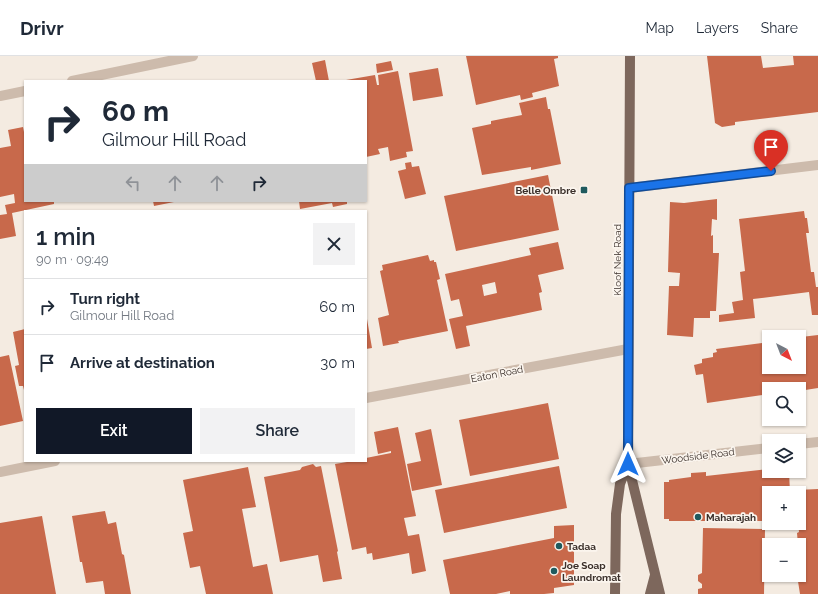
<!DOCTYPE html>
<meta charset="utf-8">
<style>
body{margin:0;font-family:Raleway,sans-serif;background:#f2f2f3;color:#1f2937;height:100vh;display:flex;flex-direction:column;font-size:15px;white-space:nowrap}
*{box-sizing:border-box;margin:0}
p{font-size:13px;color:#747a83}
.icon{flex:none;width:22px;height:22px;fill:none;stroke:currentColor;stroke-width:2;stroke-linecap:round;stroke-linejoin:round}
.map{position:relative;flex:1;overflow:hidden}
.details{position:absolute;left:24px;top:154px;width:343px;height:252px;display:flex;flex-direction:column;background:#fff;border-radius:0px;box-shadow:0 1px 3px #0004}
.details>*{flex:none}
.top-card{position:absolute;left:24px;top:24px;width:343px;height:122px;border-radius:0px;box-shadow:0 1px 3px #0004;background:#fff;color:#1f2937;overflow:hidden}
.needle{width:26px;rotate:138deg}
.buttons{position:absolute;left:762px;top:274px;display:grid;gap:8px}
.buttons a{display:grid;place-items:center;width:44px;height:44px;border-radius:0px;background:#fff;box-shadow:0 1px 3px #0004;font-size:20px}
.pin{position:absolute;display:grid;place-items:center;width:34px;height:34px;color:#fff;margin:-41px -17px;border-radius:50% 50% 50% 0;rotate:-45deg;box-shadow:0 0 4px #0007}
.pin .icon{rotate:45deg}
.me{position:absolute;width:44px;margin:-22px;rotate:0deg;stroke-linejoin:round;filter:drop-shadow(0 0 3px #0008)}
.turn{display:flex;align-items:center;gap:14px;height:84px;padding:0 12px;font-size:18px}
.turn .icon{width:52px;height:52px;stroke-width:2.5}
.turn b{display:block;font-size:28px;line-height:34px}
.lanes{display:flex;align-items:center;height:38px;padding:0 12px;background:#0003;justify-content:center;gap:20px;direction:ltr}
.lanes .off{opacity:.35}
.round{display:grid;place-items:center;flex:none;width:42px;height:42px;border-radius:0px;background:#f2f2f3}
.overview{display:flex;align-items:center;justify-content:space-between;height:68px;padding:0 12px}
h1{font-size:24px;font-weight:600;line-height:30px}
.action{display:flex;gap:8px;margin-top:auto;padding:8px 12px}
.action a{flex:1;height:46px;border-radius:0px;background:#111827;color:#fff;font-size:16px;font-weight:600;line-height:46px;text-align:center}
.action a+a{background:#f2f2f3;color:#1f2937}
ul{padding:0;list-style:none}
li{display:flex;align-items:center;gap:12px;height:56px;padding:0 12px;border-top:1px solid #e0e1e3}
li div{flex:1}
li b{display:block;font-size:15px}
li em{font-style:normal}
header{display:flex;align-items:center;gap:24px;box-sizing:border-box;height:56px;padding:0 20px;background:#fff;border-bottom:1px solid #e0e1e3}
header strong{font-size:19px}
nav{display:flex;gap:22px;margin-inline-start:auto;font-size:14px}
.map>svg:first-child{display:block}
.building{fill:#c8694b;fill-rule:evenodd}
.lines{fill:none;stroke-linecap:round;stroke-linejoin:round}
.minor{stroke:#cdbbac;stroke-width:10}
.primary{stroke:#7d675c;stroke-width:10}
.route-casing{stroke:#114b97;stroke-width:10}
.route{stroke:#1a73e8;stroke-width:7}
.poi-dot{fill:#1f5a5e;stroke:#fbf5ee;stroke-width:1.5}
.labels{text-anchor:middle;dominant-baseline:central;stroke-width:3.5;stroke-linejoin:round;paint-order:stroke}
.poi-label{font-size:10px;font-weight:bold;fill:#3b302b;stroke:#fbf5ee;text-anchor:start}
.street-label{font-size:10px;fill:#3b302b;stroke:#fbf5ee}
</style>
<header>
<strong>Drivr</strong>
<nav><a>Map</a><a>Layers</a><a>Share</a></nav>
</header>
<div class="map">
<svg width="818" height="538" viewBox="0 0 818 538">
<rect width="100%" height="100%" fill="#f4ebe1"/>
<path class="building" d="M466 0H558V2L554 3 559 30 532 37 533 41 521 44 520 39 476 49Z
M707 0H761L763 12 794 9 793 0H818V56L735 66V69L722 71 715 67Z
M325 4 329 25H316L312 7Z
M391 5 393 14 377 17 376 8Z
M438 12 443 40 413 45 409 17Z
M398 15 413 95 406 96 407 101 390 105 388 91 378 93 380 98 366 101V25H346V24L375 19 377 29H379L378 19Z
M546 41 548 53H550L561 108 531 114V111L482 119 472 72 491 68V65L522 59 519 47Z
M23 71 25 81V145H54V148L12 157 16 180 0 183V159L7 158 5 149 15 147 14 138 0 141V92L11 90 8 74Z
M411 106 412 111 419 110 426 138 405 143 398 115 406 113 405 107Z
M548 119 559 174 456 195 444 140Z
M717 143V164L712 163 711 180 713 179V197H719L716 255H710V262H694L693 281 667 279 669 230H679L680 217 668 216 670 146 684 147Z
M153 145H174V146L154 150Z
M299 145H347V148L333 151 332 147 300 153Z
M804 155 805 162H807L809 177H806L811 216H814L816 231H818V259H812L809 236 753 243 755 262 719 266V259L734 257 732 246 743 244 740 216 745 215 739 163Z
M558 186 564 213 538 219 542 236 539 237 542 254 466 270 470 290 456 293 449 263 463 260 459 243 451 245 445 218 531 199 529 192ZM495 226 497 237 484 240 482 229Z
M428 199 430 205 434 204V206H436L440 223 437 224 448 275 398 285 399 287 383 290 378 262 389 259 380 215 383 214 382 209Z
M366 263H367L372 292 366 293Z
M25 273V334H24L23 330H19L15 310 19 309 13 276Z
M818 279V332L799 335V333H769V338L707 347 703 318 696 319 694 309 702 307V303L713 301V297L717 296 716 293 769 286V311H799V282H801V281Z
M9 299 23 365 0 370V301Z
M548 347 559 403 470 420 459 364Z
M398 371 416 460 404 462 408 480 419 478 426 515 412 518 409 497 373 504 372 497 367 498 366 491 352 494 335 408 353 405H366V402L391 397V395L378 398 374 376Z
M431 373 442 429 412 435 407 408 421 405 415 377Z
M313 408 316 411 321 410 338 495 337 496 342 523 323 526 318 499 280 506 264 421 300 414 302 411Z
M559 410 567 452 444 477 435 434Z
M248 411 256 451 242 453 253 511 267 508 273 538H206L200 510 190 512 183 477 193 475 183 424Z
M769 413V415H789L790 437H769V465H669V463H664V426H669V424L691 421V417L706 416V420Z
M818 433V538H800L797 519H799V489H798L797 477 799 476 798 467H799V437H797V434Z
M105 455 108 468 116 466 122 498 124 499 131 538H105L103 525 86 527 82 506H80L72 460Z
M42 460 56 538H0V467Z
M574 469V529L554 532V537L544 538H510V535L496 538H450L443 504 554 482V470Z
M703 472 765 473 764 538H698V533L702 532V528L698 525V519L702 517Z"/>
<g class="lines">
<path class="minor" d="M72 25 193 0
M0 40 25 35
M629 132 818 109
M366 342 628 293
M799 388 818 386
M628 408 769 392
M0 416 55 405"/>
<path class="primary" d="M630 0 628 408 660 538
M615 538 616 458 620 428 628 408
M650 538 655 519"/>
</g>
<g class="lines">
<g class="route-casing">
<path id="route" d="M628 408 629 132 771 115"/>
</g>
<use href="#route" class="route"/>
</g>
<g class="poi-dot">
<rect x="580" y="130" width="8" height="8" rx="2"/>
<circle cx="698" cy="461" r="4"/>
<circle cx="559" cy="490" r="4"/>
<circle cx="554" cy="515" r="4"/>
</g>
<g class="labels">
<g class="poi-label">
<text x="576" y="134" text-anchor="end">Belle Ombre</text>
<text x="706" y="461">Maharajah</text>
<text x="567" y="490">Tadaa</text>
<text x="562" y="509">Joe Soap<tspan x="562" dy="12">Laundromat</tspan></text>
</g>
<g class="street-label">
<text transform="translate(617 204) rotate(-90)">Kloof Nek Road</text>
<text transform="translate(497 318) rotate(-11)">Eaton Road</text>
<text transform="translate(698 400) rotate(-7)">Woodside Road</text>
</g>
</g>
</svg>
<div class="buttons">
<a><svg class="needle" viewBox="-14 -14 28 28"><path d="M0-13l5 13h-10z" fill="#e53935"/><path d="M0 13l5-13h-10z" fill="#747a83"/></svg></a>
<a><svg class="icon" aria-label="search" viewBox="0 0 24 24"><circle cx="10" cy="10" r="6"/><path d="M15 15l6 6"/></svg></a>
<a><svg class="icon" aria-label="layers" viewBox="0 0 24 24"><path d="M12 4l9 5-9 5-9-5zM3 14l9 5 9-5"/></svg></a>
<a>+</a>
<a>−</a>
</div>
<div class="pin" style="left:771px;top:115px;background:#d93025"><svg class="icon" aria-label="arrive" viewBox="0 0 24 24"><path d="M6 21V4h12l-3 4 3 4H6"/></svg></div>
<svg class="me" style="left:628px;top:408px" viewBox="-20 -20 40 40"><path d="M0-17L14 15 0 8-14 15z" fill="#1a73e8" stroke="#fff" stroke-width="4"/></svg>
<div class="top-card">
<div class="turn"><svg class="icon" aria-label="right" viewBox="0 0 24 24"><path d="M7 20v-9h11M14 6l5 5-5 5"/></svg><div><b>60 m</b>Gilmour Hill Road</div></div>
<div class="lanes"><svg class="icon off" aria-label="left" viewBox="0 0 24 24"><path d="M17 20v-9H6M10 6l-5 5 5 5"/></svg><svg class="icon off" aria-label="ahead" viewBox="0 0 24 24"><path d="M12 20V5M6 11l6-6 6 6"/></svg><svg class="icon off" aria-label="ahead" viewBox="0 0 24 24"><path d="M12 20V5M6 11l6-6 6 6"/></svg><svg class="icon" aria-label="right" viewBox="0 0 24 24"><path d="M7 20v-9h11M14 6l5 5-5 5"/></svg></div>
</div>
<section class="details">
<div class="overview"><div><h1>1 min</h1><p>90 m · 09:49</p></div><a class="round"><svg class="icon" aria-label="close" viewBox="0 0 24 24"><path d="M6 6l12 12M18 6L6 18"/></svg></a></div>
<ul>
<li><svg class="icon" aria-label="right" viewBox="0 0 24 24"><path d="M7 20v-9h11M14 6l5 5-5 5"/></svg><div><b>Turn right</b><p>Gilmour Hill Road</p></div><em>60 m</em></li>
<li><svg class="icon" aria-label="arrive" viewBox="0 0 24 24"><path d="M6 21V4h12l-3 4 3 4H6"/></svg><div><b>Arrive at destination</b></div><em>30 m</em></li>
</ul>
<div class="action"><a>Exit</a><a>Share</a></div>
</section>
</div>
